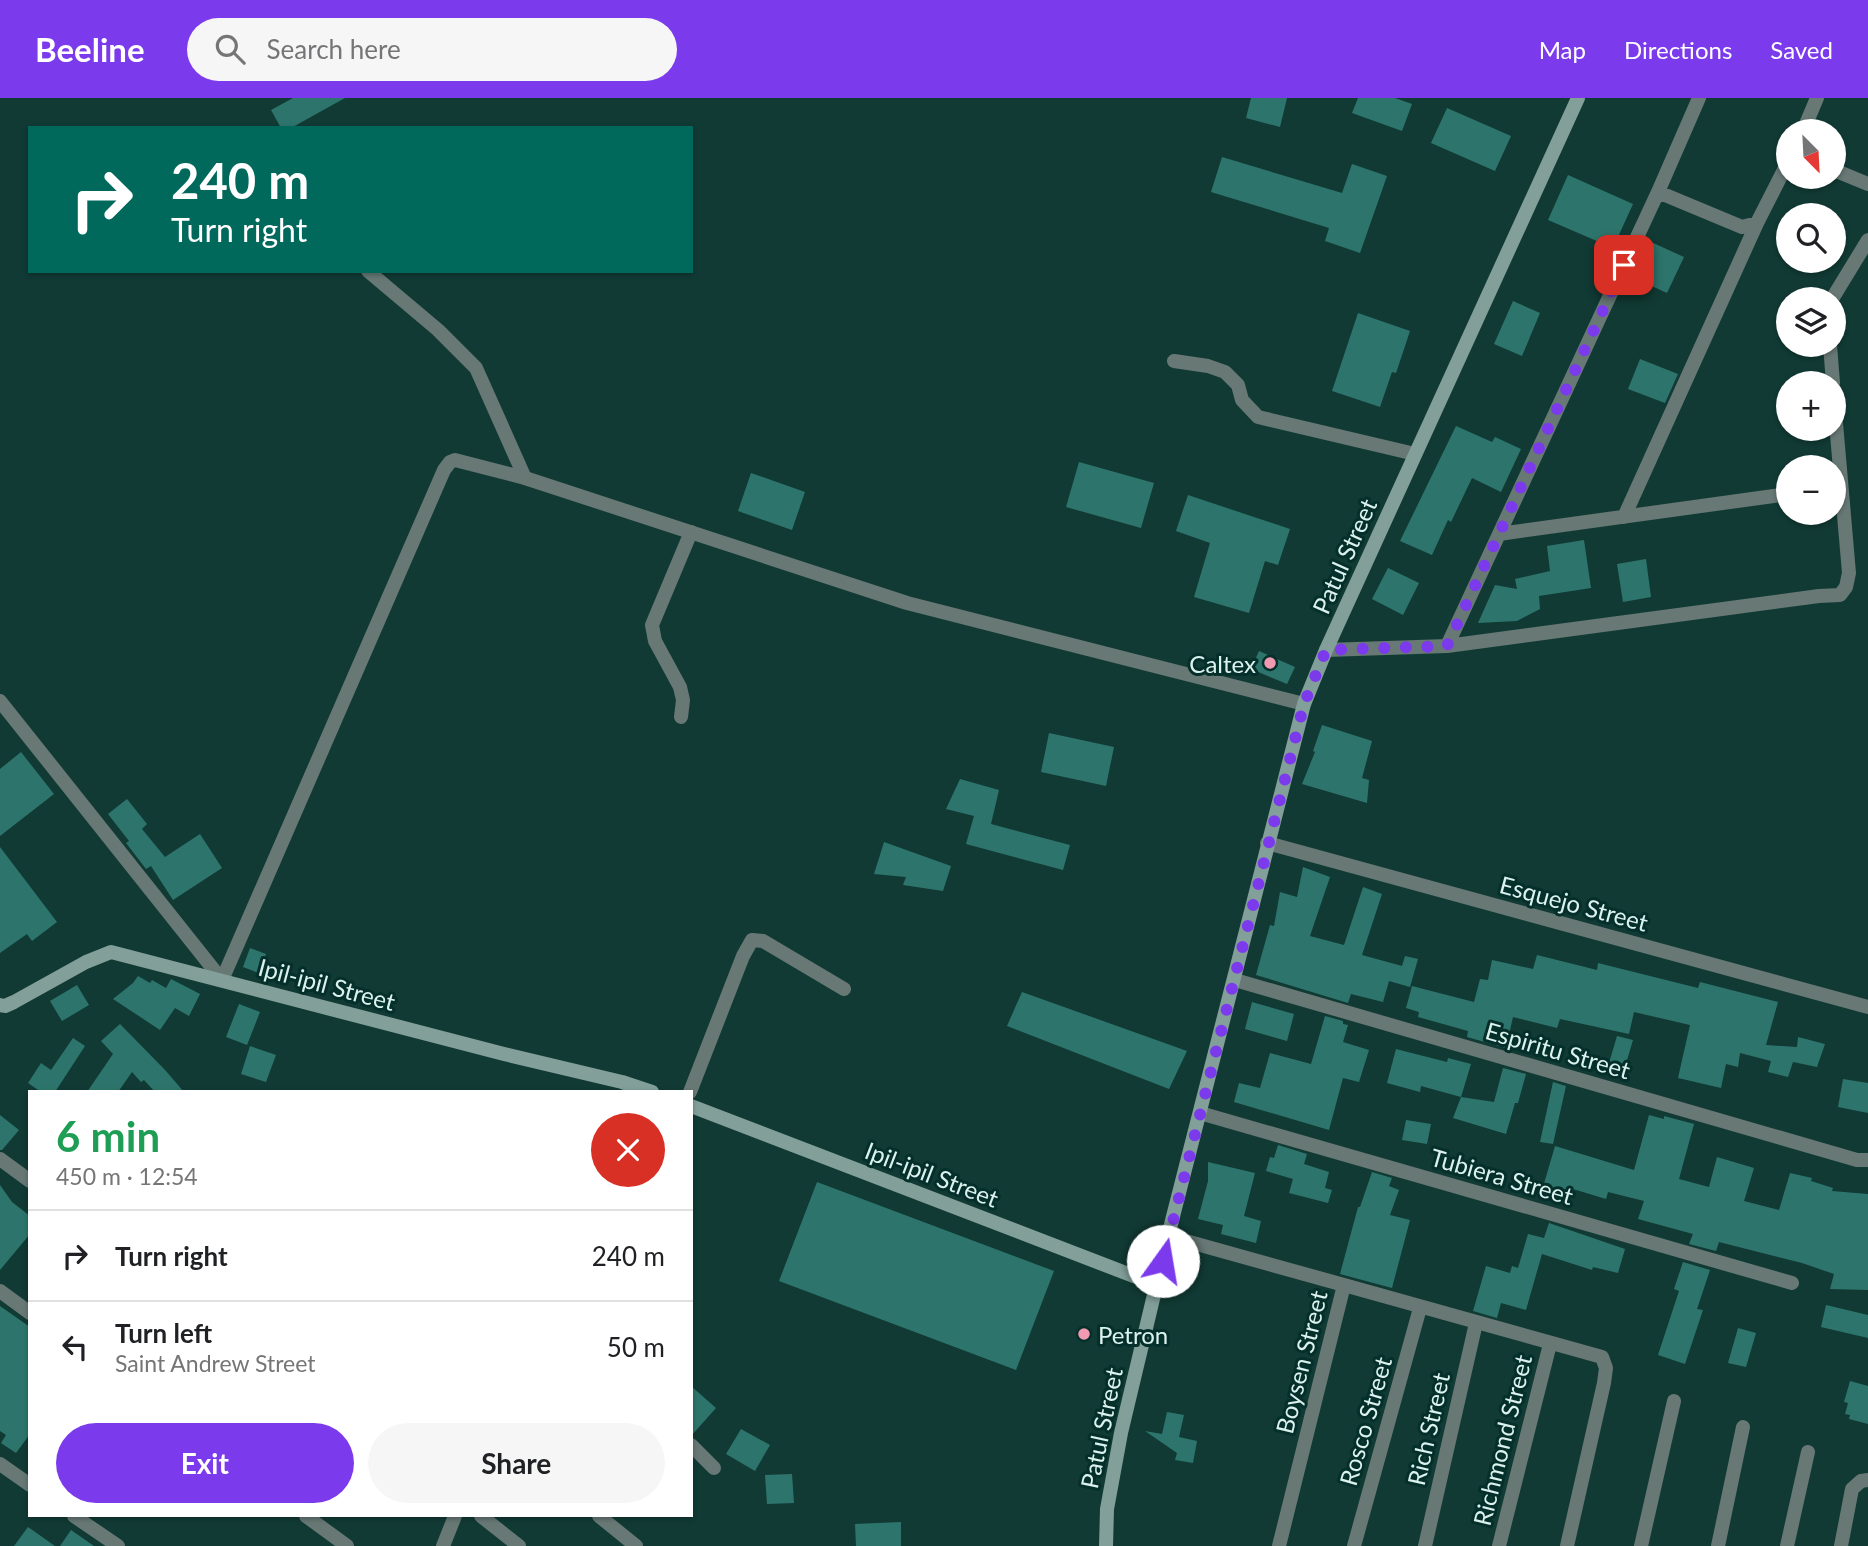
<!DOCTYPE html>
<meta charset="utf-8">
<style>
body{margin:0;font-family:Lato,sans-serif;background:#f6f6f6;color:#202124;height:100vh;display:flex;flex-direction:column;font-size:26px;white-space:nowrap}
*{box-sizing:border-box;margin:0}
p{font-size:23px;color:#757577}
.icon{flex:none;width:38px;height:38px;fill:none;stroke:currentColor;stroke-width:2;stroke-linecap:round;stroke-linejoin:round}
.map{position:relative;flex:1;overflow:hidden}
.drawer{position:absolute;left:28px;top:992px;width:665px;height:427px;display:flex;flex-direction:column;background:#fff;border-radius:0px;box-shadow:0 2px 5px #0004}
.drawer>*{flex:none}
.top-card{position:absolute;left:28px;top:28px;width:665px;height:147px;border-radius:0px;box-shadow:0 2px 5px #0004;background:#00695c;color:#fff;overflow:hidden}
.needle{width:46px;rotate:156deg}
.controls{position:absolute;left:1776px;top:21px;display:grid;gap:14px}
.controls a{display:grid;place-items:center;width:70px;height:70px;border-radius:50%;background:#fff;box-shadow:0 2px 5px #0004;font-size:35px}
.pin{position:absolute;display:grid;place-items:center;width:60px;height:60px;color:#fff;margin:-30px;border-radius:14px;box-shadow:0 4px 10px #0006}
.me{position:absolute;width:77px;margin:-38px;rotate:13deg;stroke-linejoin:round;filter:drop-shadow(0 0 5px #0008)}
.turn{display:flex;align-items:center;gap:24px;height:147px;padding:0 28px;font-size:32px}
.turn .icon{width:91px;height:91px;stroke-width:2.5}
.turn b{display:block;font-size:49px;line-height:60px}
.round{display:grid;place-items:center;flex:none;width:74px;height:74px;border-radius:37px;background:#f6f6f6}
.summary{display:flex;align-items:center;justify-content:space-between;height:119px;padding:0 28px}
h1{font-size:42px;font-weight:700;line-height:52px;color:#1e9e55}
.primary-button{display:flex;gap:14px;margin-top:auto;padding:14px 28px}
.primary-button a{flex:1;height:80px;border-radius:42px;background:#7c3aed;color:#fff;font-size:28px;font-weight:700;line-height:80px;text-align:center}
.primary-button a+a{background:#f6f6f6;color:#202124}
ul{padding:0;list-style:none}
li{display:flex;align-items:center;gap:21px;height:91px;padding:0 28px;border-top:2px solid #e0e0e0}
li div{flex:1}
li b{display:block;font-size:26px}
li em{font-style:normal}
header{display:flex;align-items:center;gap:42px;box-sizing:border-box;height:98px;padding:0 35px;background:#7c3aed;color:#fff}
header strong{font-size:33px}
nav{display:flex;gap:38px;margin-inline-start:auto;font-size:24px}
.search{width:490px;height:63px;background:#f6f6f6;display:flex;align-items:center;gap:18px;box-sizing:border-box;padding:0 24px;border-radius:38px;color:#757577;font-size:26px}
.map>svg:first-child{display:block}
.building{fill:#2d756c}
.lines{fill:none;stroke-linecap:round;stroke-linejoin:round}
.minor{stroke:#677875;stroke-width:14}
.tertiary{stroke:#677875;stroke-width:14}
.secondary{stroke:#839f9a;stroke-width:14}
.route{stroke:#7c3aed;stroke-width:12;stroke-dasharray:0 21.6}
.poi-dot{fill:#f19ab1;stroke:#042f2a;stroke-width:2.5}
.labels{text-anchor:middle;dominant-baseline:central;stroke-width:6;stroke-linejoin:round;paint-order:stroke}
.street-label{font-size:24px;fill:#dcf2ee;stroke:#042f2a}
.poi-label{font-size:24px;fill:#dcf2ee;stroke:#042f2a;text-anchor:end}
</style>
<header>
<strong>Beeline</strong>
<div class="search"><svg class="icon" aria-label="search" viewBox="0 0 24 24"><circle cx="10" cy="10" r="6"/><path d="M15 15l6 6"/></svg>Search here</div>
<nav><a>Map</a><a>Directions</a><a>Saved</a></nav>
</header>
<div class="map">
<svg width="1868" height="1448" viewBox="0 0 1868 1448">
<rect width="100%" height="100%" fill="#113a34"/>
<path class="building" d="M293 0H345L291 30H281L271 12Z
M1251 0H1287L1280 29 1246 20Z
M1358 0H1395L1412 6 1402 33 1352 15Z
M1447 10 1511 38 1495 73 1431 45Z
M1222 59 1342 95 1352 66 1387 78 1360 155 1325 143 1329 130 1211 94Z
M1568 77 1633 106 1613 150 1548 122Z
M1651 144 1684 159 1667 195 1634 180Z
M1513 203 1540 215 1522 258 1494 246Z
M1358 215 1410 233 1396 275 1392 274 1380 309 1332 293Z
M1640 261 1678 276 1665 305 1628 291Z
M1456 328 1492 344 1495 339 1521 351 1501 394 1472 380 1451 424 1448 422 1432 457 1400 443Z
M1079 364 1154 385 1141 430 1066 409Z
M751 375 805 394 792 432 738 413Z
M1188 397 1290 431 1278 467 1265 463 1249 515 1194 499 1210 445 1176 433Z
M1584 442 1591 490 1539 498 1540 511 1517 523 1478 525 1495 487 1517 491 1515 481 1550 473 1547 448Z
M1646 461 1651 499 1623 504 1617 466Z
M1388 470 1419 485 1403 517 1372 501Z
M1259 553 1295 569 1287 586 1251 571Z
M1322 627 1372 643 1362 680 1369 682 1367 705 1302 686 1315 654 1313 653Z
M1049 635 1114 649 1106 688 1041 674Z
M21 654 54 696 0 738V671Z
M960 681 999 692 991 726 1070 747 1063 772 966 746 974 718 946 711Z
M127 701 147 726 142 731 165 759 200 736 222 770 173 802 151 768 146 771 126 745 129 743 108 716Z
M884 744 951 768 943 793 903 787 906 779 874 776Z
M0 749 57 824 32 843 27 836 0 855Z
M1303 769 1330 779 1310 838 1344 847 1363 789 1382 796 1362 857 1402 868 1405 858 1418 861 1410 889 1389 883 1383 904 1351 896 1348 905 1256 877 1270 827 1274 828 1280 794 1297 799Z
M250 850 266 856 259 875 243 869Z
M1537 857 1597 872 1598 865 1698 890 1700 884 1778 904 1766 947 1797 949 1798 939 1825 946 1817 969 1793 964 1788 979 1768 974 1771 963 1740 955 1738 969 1726 966 1721 990 1678 980 1690 927 1634 914 1629 936 1560 921 1557 930 1513 919 1506 950 1467 939 1468 933 1418 919 1419 914 1406 910 1412 888 1474 904 1480 881 1488 882 1492 862 1533 871Z
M138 878 150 885 152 882 166 890 171 881 200 896 189 918 175 910 160 932 113 901 133 885Z
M77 887 89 907 62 923 50 903Z
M1022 894 1187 953 1169 991 1007 928Z
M1252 904 1294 916 1287 943 1245 931Z
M239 906 260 914 247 947 226 939Z
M1325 918 1343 923V926L1348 927 1343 944 1369 952 1359 984 1343 980 1329 1032 1234 1004 1239 985 1260 990 1270 955 1311 966Z
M120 926 166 973 184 994H155L144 982 141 984 132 974 118 994H87L113 956 101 943Z
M1617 938 1633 942 1625 969 1609 965Z
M73 940 85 948 55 994H41L28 985 41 965 51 972Z
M250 948 276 957 266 984 241 976Z
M1396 951 1447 964 1448 960 1471 966 1461 999 1421 988 1420 994 1387 985Z
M1503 970 1526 976 1518 1005H1515L1506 1036 1453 1020 1461 999 1494 1004Z
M1843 981 1868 985V1015L1838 1009Z
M1553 984 1566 988 1553 1046 1540 1044Z
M0 1017 19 1032 2 1052H0Z
M1649 1017 1664 1021V1018L1694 1026 1679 1081 1709 1089 1717 1059 1754 1070 1744 1103 1779 1112 1790 1075 1812 1080 1811 1083 1833 1090 1832 1093 1868 1096V1192L1830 1191 1834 1176 1802 1165 1719 1144 1716 1153 1689 1146 1693 1136 1638 1121 1644 1103 1608 1094 1606 1101 1573 1091 1571 1098 1543 1089 1555 1048 1634 1072Z
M1406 1022 1431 1026 1427 1046 1402 1042Z
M1278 1047 1307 1056 1304 1066 1329 1074 1325 1090 1332 1092 1328 1105 1289 1095 1293 1081 1266 1073 1270 1059 1274 1060Z
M1208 1064 1255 1075 1244 1118 1261 1123 1256 1145 1221 1136 1223 1127 1198 1121 1208 1083Z
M1372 1074 1392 1080 1389 1088 1399 1092 1390 1117 1410 1122 1392 1190 1340 1176 1358 1109H1360Z
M817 1084 1054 1173 1016 1272 779 1183Z
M0 1087 12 1104 30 1118V1136L0 1172Z
M1549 1125 1625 1151 1618 1175 1593 1169 1592 1172 1542 1156 1526 1212 1501 1205 1497 1220 1473 1213 1486 1168 1510 1175 1512 1168 1518 1170 1528 1136 1544 1140Z
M1683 1164 1710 1172 1697 1211 1703 1212 1685 1266 1658 1257 1679 1193 1674 1191Z
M1826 1207 1868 1217V1240L1821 1229Z
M0 1208 30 1229V1336L16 1355 1 1345 6 1337 0 1333Z
M1738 1230 1756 1235 1746 1269 1728 1265Z
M1850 1283 1868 1288V1326L1849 1321 1850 1317 1845 1316 1848 1305 1844 1304Z
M691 1288 716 1310 691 1338Z
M1167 1314 1184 1317 1179 1339 1197 1343 1193 1365 1175 1362 1177 1355 1145 1333 1162 1336Z
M741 1331 770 1347 755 1373 726 1356Z
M792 1376 794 1405 767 1406 765 1377Z
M901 1424V1448H856L855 1426Z
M28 1429 55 1448H14Z
M71 1432 94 1448H60Z"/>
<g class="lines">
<path class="minor" d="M1803 33 1817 0
M1834 72 1868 86
M1658 94 1742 129 1757 125 1788 64
M368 173 438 232 476 270 525 380
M1832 201 1868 142
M1830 247 1833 285
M1174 263 1208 268 1225 274 1238 287 1242 302 1258 319 1415 356
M1624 419 1757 125
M1499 436 1788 396
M1447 548 1658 94 1699 0
M1326 552 1447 548 1819 498 1840 497 1846 489 1849 475 1834 302
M0 603 222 882
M681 619 683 602 680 589 655 543 652 527 691 434
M1267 745 1868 909
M690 994 743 858 752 842 763 843 844 891
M1200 1015 1792 1185
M0 1061 30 1083
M1168 1138 1344 1187 1279 1448
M1344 1187 1602 1259 1606 1270 1604 1285 1567 1448
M691 1347 714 1370
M0 1366 30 1387
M74 1418 118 1448
M481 1418 519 1448
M599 1418 636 1448
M1354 1448 1420 1210
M1425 1448 1476 1225
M1499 1448 1550 1246
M1641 1448 1674 1303
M1718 1448 1743 1329
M1787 1448 1808 1354
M1841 1448 1852 1391 1861 1383 1868 1382"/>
<path class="tertiary" d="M222 882 444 372 450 364 455 362 525 380 907 505 1304 606
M1235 882 1857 1062H1868
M0 1193 30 1215
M306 1418 347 1448
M443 1448 455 1418"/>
<path class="secondary" d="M0 907 5 908 14 904 86 864 111 854 504 956 622 984 652 994
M691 1008 1157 1187
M1106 1448 1107 1411 1121 1335 1168 1138 1304 606 1326 552 1578 0"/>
</g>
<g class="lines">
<path class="route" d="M1163 1163 1304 606 1326 552 1447 548 1624 167"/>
</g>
<g class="poi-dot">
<circle cx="1270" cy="565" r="7"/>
<circle cx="1084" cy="1236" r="7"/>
</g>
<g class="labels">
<g class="street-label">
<text transform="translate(1344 458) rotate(-66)">Patul Street</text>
<text transform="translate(1574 805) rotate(15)">Esquejo Street</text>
<text transform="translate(327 886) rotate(15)">Ipil-ipil Street</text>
<text transform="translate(1558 952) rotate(16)">Espiritu Street</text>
<text transform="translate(932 1076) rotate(21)">Ipil-ipil Street</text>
<text transform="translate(1502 1078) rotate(16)">Tubiera Street</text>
<text transform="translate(1301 1264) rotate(-76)">Boysen Street</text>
<text transform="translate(1365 1323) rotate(-74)">Rosco Street</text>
<text transform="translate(1101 1330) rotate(-78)">Patul Street</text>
<text transform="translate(1428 1331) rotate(-77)">Rich Street</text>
<text transform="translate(1502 1342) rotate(-76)">Richmond Street</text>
</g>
<g class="poi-label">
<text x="1256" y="565">Caltex</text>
<text x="1098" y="1236" text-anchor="start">Petron</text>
</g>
</g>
</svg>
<div class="controls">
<a><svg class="needle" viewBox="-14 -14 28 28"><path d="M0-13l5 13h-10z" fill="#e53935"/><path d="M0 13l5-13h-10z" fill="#757577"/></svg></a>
<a><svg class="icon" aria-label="search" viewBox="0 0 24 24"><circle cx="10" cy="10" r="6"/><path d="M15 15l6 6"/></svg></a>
<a><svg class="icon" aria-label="layers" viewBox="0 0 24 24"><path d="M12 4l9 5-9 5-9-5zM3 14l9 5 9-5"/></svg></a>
<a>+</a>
<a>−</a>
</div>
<div class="pin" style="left:1624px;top:167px;background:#d93025"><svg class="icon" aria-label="arrive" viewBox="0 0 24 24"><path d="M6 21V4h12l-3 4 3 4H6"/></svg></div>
<svg class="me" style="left:1163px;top:1163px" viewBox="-20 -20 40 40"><circle r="19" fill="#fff"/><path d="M0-13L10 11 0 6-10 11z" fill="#7c3aed"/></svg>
<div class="top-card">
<div class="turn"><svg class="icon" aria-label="right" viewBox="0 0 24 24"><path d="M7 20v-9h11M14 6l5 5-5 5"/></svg><div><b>240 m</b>Turn right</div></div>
</div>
<section class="drawer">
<div class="summary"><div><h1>6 min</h1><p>450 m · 12:54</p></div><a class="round" style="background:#d93025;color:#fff"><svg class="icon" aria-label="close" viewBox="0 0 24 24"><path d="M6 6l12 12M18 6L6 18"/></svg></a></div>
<ul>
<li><svg class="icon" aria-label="right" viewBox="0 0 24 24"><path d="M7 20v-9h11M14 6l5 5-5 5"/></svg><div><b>Turn right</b></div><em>240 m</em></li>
<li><svg class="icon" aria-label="left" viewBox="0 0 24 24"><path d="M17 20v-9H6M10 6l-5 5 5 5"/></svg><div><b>Turn left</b><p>Saint Andrew Street</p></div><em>50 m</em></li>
</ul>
<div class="primary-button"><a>Exit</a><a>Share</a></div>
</section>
</div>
